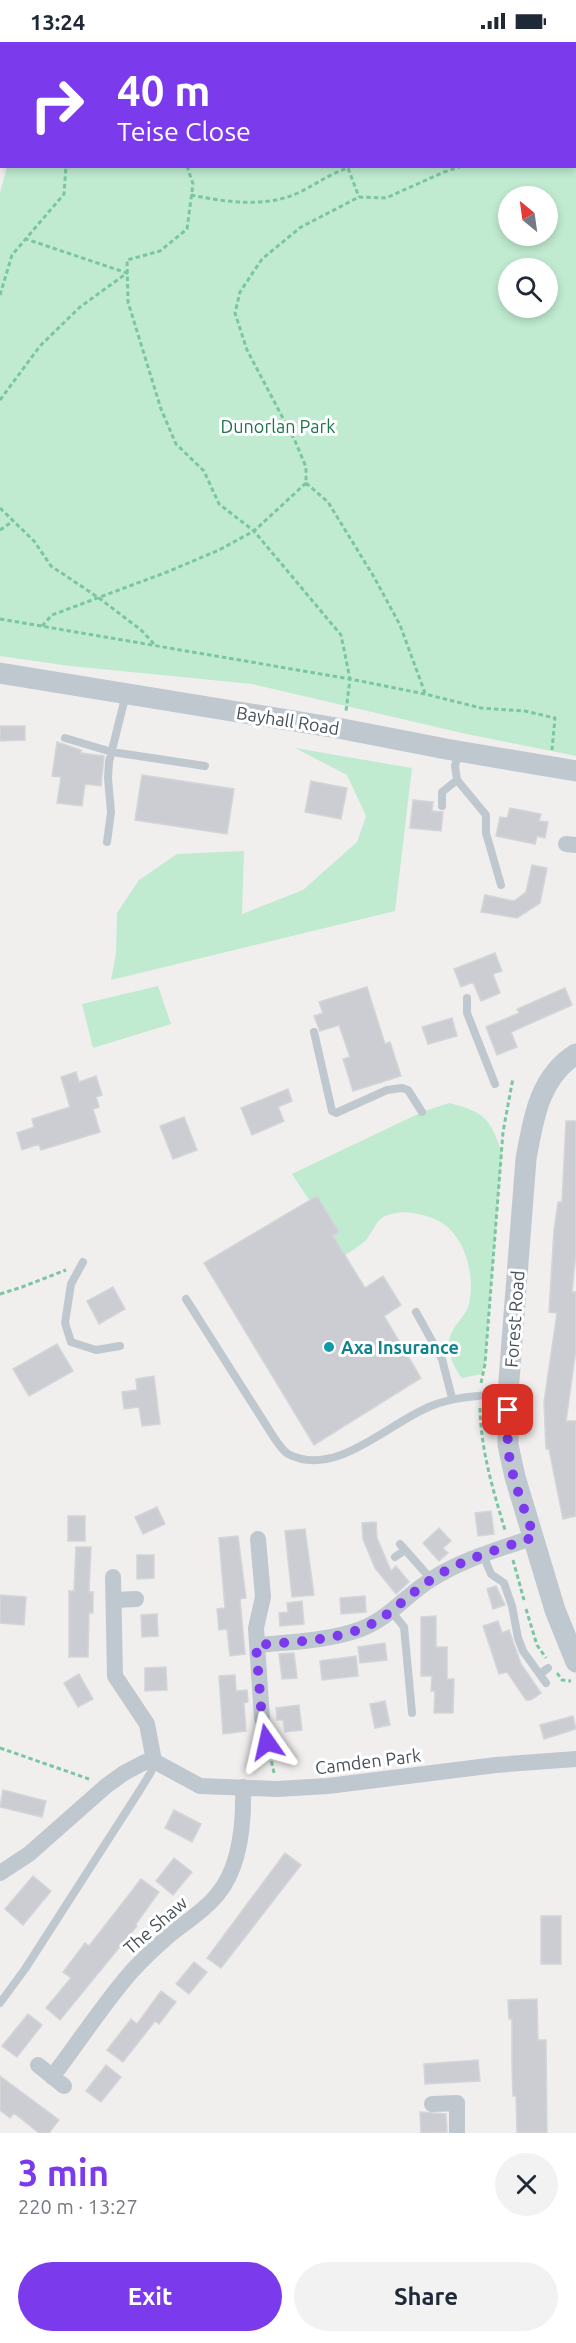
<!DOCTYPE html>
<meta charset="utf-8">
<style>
body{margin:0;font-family:Ubuntu,sans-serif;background:#f2f2f3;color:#1f2937;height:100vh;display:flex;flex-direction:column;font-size:22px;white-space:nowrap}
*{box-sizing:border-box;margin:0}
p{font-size:20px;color:#747a83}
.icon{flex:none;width:33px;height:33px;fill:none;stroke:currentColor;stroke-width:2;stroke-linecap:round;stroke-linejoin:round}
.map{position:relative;height:2091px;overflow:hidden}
.side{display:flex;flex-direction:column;background:#fff;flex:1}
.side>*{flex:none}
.hud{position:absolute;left:0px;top:0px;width:576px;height:126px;box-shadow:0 3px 9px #0003;background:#7c3aed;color:#fff;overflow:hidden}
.needle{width:39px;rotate:331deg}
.buttons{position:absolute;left:498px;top:144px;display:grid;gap:12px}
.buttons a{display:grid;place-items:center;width:60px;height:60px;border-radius:50%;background:#fff;box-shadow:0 3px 9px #0003;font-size:30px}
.pin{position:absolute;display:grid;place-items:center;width:51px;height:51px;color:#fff;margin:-26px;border-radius:12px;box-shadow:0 3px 9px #0006}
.me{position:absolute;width:66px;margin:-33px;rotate:349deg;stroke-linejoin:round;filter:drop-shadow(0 0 4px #0008)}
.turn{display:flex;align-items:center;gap:21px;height:126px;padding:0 18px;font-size:27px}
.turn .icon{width:78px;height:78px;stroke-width:2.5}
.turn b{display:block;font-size:42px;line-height:51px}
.round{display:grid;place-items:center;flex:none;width:63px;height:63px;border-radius:32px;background:#f2f2f3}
.overview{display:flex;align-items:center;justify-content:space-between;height:102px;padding:0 18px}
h1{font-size:36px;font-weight:700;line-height:45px;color:#7c3aed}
.cta{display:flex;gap:12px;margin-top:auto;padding:12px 18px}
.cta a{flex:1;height:69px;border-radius:36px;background:#7c3aed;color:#fff;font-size:24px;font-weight:700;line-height:69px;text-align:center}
.cta a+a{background:#f2f2f3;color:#1f2937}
.status{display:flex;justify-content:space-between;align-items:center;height:42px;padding:0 30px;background:#fff;direction:ltr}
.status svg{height:16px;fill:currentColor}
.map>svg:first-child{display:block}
.green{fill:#c0ebd1;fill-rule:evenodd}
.building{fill:#cccdd3;stroke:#d3d5d9;stroke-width:1.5}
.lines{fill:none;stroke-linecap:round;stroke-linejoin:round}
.path{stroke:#7bc6a2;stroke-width:3;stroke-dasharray:4.5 3;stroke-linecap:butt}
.service{stroke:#c0c8cf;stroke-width:8}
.minor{stroke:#c0c8cf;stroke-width:16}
.tertiary{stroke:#c0c8cf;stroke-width:21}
.route{stroke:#7c3aed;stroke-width:10;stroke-dasharray:0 18}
.culture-dot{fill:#0f9aa8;stroke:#fff;stroke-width:2}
.labels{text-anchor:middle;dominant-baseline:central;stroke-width:6;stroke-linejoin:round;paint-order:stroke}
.park-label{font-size:18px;fill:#1f754b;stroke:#fff}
.street-label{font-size:18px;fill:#48515a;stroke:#fff}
.culture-label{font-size:18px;font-weight:bold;fill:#0d838f;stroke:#fff;text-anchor:start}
</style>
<div class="status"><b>13:24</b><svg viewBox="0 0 49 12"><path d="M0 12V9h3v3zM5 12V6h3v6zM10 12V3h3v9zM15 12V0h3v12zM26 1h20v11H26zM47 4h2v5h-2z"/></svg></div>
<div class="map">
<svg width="576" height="2091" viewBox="0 0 576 2091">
<rect width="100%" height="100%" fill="#f1eeee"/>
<path class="green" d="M38 0H576V714L462 691 252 642 70 624 0 614V151L7 125 574 124V2ZM548 154V194H508V154ZM548 226V266H508V226Z
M295 706 412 726 395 869 111 938 116 911 117 871 139 838 177 812 244 809 242 872 303 848 357 800 366 774 347 733Z
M158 944 171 982 93 1006 82 962Z
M449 1061C485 1070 490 1076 502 1111L485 1322 481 1332 462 1336C455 1328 449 1314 449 1302 449 1285 465 1277 469 1262 476 1232 464 1187 432 1176 417 1170 399 1167 383 1175 375 1180 371 1194 364 1200 358 1205 351 1209 345 1213L292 1132 422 1070Z"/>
<path class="building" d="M0 684H25V698L0 699Z
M57 700 81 708V711L104 714 101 744 85 742 82 764 57 761 61 735 52 734Z
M142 733 234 747 227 792 135 778Z
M311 739 347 746 341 777 305 770Z
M413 758 433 760 432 769 443 770 441 789 410 786Z
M510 766 541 772 539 779 548 780 545 796 537 794 535 802 496 794 500 775 507 776Z
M532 823 547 826 540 861 517 876 481 870 485 853 514 859 526 850Z
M495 911 502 929 493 932 500 951 481 959 473 940 461 945 454 927Z
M367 945 385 1002 390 1000 401 1034 353 1049 343 1017 350 1015 339 983 320 989 314 974 323 971 319 960Z
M565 946 572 963 511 990 517 1005 497 1013 486 985 519 971 517 967Z
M452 976 457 994 428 1002 422 985Z
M76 1030 79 1040 96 1034 102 1053 96 1055 99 1065 93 1067 100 1090 41 1108 39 1102 22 1108 17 1091 34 1085 32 1077 70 1065 61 1035Z
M288 1047 292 1059 278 1065 284 1079 252 1093 241 1066Z
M184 1075 197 1108 173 1117 160 1084Z
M566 1079H576V1210L572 1250H576V1307L566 1379H576V1474L563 1477 549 1407H546L544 1360 557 1271 549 1270 554 1188 558 1160H562Z
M317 1154 339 1190 333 1194 365 1246 383 1234 401 1263 384 1274 421 1336 314 1403 204 1221Z
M113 1245 125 1267 99 1282 87 1259Z
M57 1302 73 1329 29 1354 13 1327Z
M154 1334 160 1382 142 1384 139 1365 124 1367 122 1350 137 1348 136 1337Z
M157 1465 165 1482 143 1492 135 1475Z
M491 1469 494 1492 478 1494 475 1471Z
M68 1474H85V1499H68Z
M376 1480 377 1496 391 1529 396 1524 409 1540 396 1552 375 1526 363 1497 362 1481Z
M439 1486 451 1499 443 1506 448 1511 439 1519 423 1501Z
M305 1487 314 1553 292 1555 285 1489Z
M238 1494 246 1556 240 1557 245 1612 230 1614 227 1587 219 1588 217 1567 225 1566 219 1496Z
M76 1505H91L89 1550H93V1571H89L88 1615H69V1549H74Z
M137 1513H154V1536L137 1537Z
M496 1544 505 1563 493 1567 487 1547Z
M0 1553 26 1555 24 1583 0 1581Z
M365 1554 366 1570 341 1572 340 1556Z
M302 1559 304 1582 280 1584 279 1571 288 1570 287 1561Z
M157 1572 158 1594 142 1595 141 1573Z
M436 1574V1605H447V1637H454L453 1671H434L435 1649H431L432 1634H421V1575Z
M498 1579 502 1591 509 1588 521 1622 541 1651 531 1658H526L507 1630 499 1632 483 1584Z
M385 1601 387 1618 360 1621 358 1605Z
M294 1611 297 1636 282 1637 279 1612Z
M356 1614 358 1634 322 1638 320 1619Z
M166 1625 167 1648 145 1649V1626Z
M79 1632 93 1657 78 1665 64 1641Z
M235 1633 236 1649 247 1648 248 1660 244 1661 246 1689 223 1692 219 1634Z
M385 1659 390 1683 375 1686 370 1662Z
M299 1663 302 1688 285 1690 283 1678H277L276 1666Z
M573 1674 576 1687 544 1697 540 1683Z
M3 1748 46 1759 42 1775 0 1765Z
M174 1768 201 1782 192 1800 165 1786Z
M285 1811 301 1823 221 1926 207 1916Z
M174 1816 192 1830 173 1853 156 1839Z
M33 1834 51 1849 23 1883 5 1867Z
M141 1837 159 1850 136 1882 137 1884 60 1978 46 1966 71 1936 63 1930 85 1901 89 1904Z
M541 1874H561V1922H541Z
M194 1920 207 1930 189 1952 176 1942Z
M161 1949 176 1960 159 1982 155 1979 123 2020 107 2008 131 1977 137 1982Z
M537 1957 538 1998H546L547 2091H517L516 2054H513L512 2023V1977H509L508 1958Z
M28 1972 42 1983 17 2015 2 2004Z
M478 2018 480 2039 425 2042 424 2022Z
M106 2023 121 2035 101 2060 86 2049Z
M0 2034 59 2078 49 2091H39L14 2071 10 2076 0 2068Z
M420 2070 446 2072 447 2090 421 2091Z"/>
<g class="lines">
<path class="path" d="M166 0V2
M343 0V2
M98 2V0
M574 38 576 37
M574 91 576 90
M187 124 193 142 187 187 160 209 127 218 128 260 161 367 176 402 204 429 219 462 254 489 341 593 350 637 425 652 481 666 525 669 555 676 552 708
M191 153C226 160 265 166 298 151 317 142 327 133 348 126L359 155
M0 253 12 213 64 152 66 124
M0 358 40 304 80 265 127 231 26 197
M306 441 328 460 374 535 400 583 425 651
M0 466 34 499 51 524 99 556 141 588 155 603
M0 488 13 479
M0 577 350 637 346 669
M42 584 52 573 167 530 219 508 254 489 306 441V425L295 399 247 308 235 271 240 250 262 217 301 185 359 155 386 156 444 130 462 124
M0 1252 22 1245 66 1228
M481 1341 485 1322 503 1090 513 1036
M480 1366C481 1409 493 1448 505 1488
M513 1518 524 1558
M526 1567 537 1603 546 1616
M557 1631 562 1638 571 1639
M265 1690 274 1731
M0 1706 89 1737"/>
<path class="service" d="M65 696 112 710 205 724
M459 710 455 724 457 738 486 773V791L501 843
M442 764V750L457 738
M107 800 111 770 108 736 109 720 126 652
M467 956V971L495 1042
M314 990 332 1069 336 1071 387 1048 402 1046 408 1048 422 1070
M83 1220 71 1242 65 1281 71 1300 96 1308 120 1304
M186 1257 273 1394C277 1400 282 1408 288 1412 336 1437 388 1381 431 1364 456 1354 482 1354 508 1351
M416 1270 442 1317 452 1356
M400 1502 431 1537
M483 1513 491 1532 504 1541 512 1564 518 1596 523 1609 546 1641
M395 1515 405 1508
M392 1570 404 1585 412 1671
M540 1632 548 1626
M0 1961 25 1927 140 1748 151 1730 154 1719"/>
<path class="minor" d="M566 802 576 803
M258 1497 263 1555 256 1586 262 1677
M113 1535 115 1634 147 1682 154 1719
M115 1558 136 1557
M257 1603C291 1600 328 1599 361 1587 390 1576 407 1552 432 1537 463 1517 500 1507 534 1495
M0 1831 29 1812 106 1744 124 1731 145 1720 154 1719 200 1744 277 1747 328 1744 496 1723 576 1717
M38 2023 64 2044
M52 2035C79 2000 103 1962 132 1929 144 1916 158 1903 172 1891 187 1879 204 1869 217 1853 241 1825 244 1780 243 1745
M432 2062 457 2061V2091"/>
<path class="tertiary" d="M0 631 343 687 446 707 576 729
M576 1012C539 1035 533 1078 526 1117L508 1351V1403L515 1435 555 1568 576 1620"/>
</g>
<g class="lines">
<path class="route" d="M267 1700 262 1677 256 1603C291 1600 328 1599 361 1587 389 1576 407 1553 432 1537 462 1517 500 1507 534 1495 524 1465 509 1432 508 1401 507 1390 508 1379 508 1368"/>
</g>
<circle class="culture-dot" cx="329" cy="1305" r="6"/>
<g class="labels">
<g class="park-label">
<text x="278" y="384">Dunorlan Park</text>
</g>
<g class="street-label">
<text transform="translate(288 678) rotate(9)">Bayhall Road</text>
<text transform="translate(514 1277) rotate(-86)">Forest Road</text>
<text transform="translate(368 1719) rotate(-7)">Camden Park</text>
<text transform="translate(155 1883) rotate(-41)">The Shaw</text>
</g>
<g class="culture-label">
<text x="341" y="1305">Axa Insurance</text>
</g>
</g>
</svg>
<div class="buttons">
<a><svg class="needle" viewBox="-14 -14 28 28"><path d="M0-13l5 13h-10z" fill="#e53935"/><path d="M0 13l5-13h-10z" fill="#747a83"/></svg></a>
<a><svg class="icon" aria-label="search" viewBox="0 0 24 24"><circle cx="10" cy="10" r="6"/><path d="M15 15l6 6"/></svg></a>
</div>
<div class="pin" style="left:508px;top:1368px;background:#d93025"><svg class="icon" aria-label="arrive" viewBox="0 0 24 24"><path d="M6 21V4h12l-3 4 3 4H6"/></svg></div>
<svg class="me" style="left:267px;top:1700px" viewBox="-20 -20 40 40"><path d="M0-17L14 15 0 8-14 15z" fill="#7c3aed" stroke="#fff" stroke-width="4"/></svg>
<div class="hud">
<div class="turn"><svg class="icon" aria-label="right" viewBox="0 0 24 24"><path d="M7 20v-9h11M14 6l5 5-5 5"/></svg><div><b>40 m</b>Teise Close</div></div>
</div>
</div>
<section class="side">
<div class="overview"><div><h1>3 min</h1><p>220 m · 13:27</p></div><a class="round"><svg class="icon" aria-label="close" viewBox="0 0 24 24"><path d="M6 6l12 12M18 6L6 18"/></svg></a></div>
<div class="cta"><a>Exit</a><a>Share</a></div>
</section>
